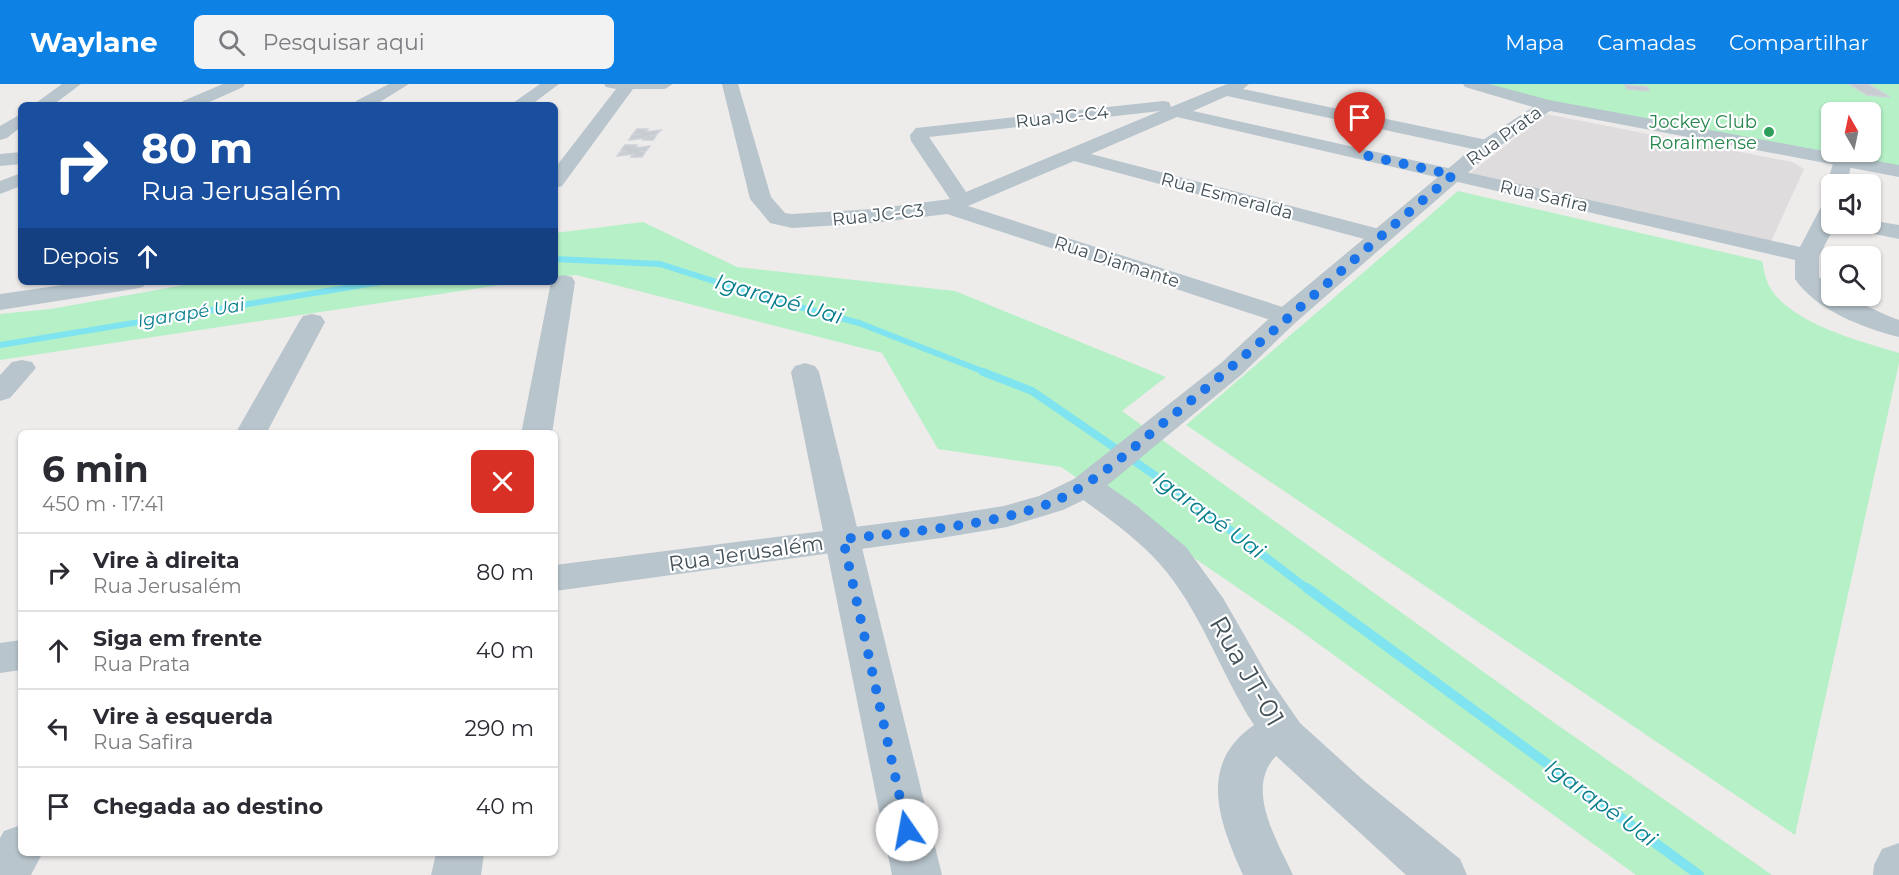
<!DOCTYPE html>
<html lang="pt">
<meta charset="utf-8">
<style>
body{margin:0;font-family:Montserrat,sans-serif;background:#f2f2f3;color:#2b2b33;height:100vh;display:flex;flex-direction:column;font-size:22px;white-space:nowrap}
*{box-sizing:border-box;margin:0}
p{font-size:20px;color:#7c7c81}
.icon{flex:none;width:33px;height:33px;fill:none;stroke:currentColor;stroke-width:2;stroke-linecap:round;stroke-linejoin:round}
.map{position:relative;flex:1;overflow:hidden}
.panel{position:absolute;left:18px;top:346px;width:540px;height:426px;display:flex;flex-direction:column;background:#fff;border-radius:9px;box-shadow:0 2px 4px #0004}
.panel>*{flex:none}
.top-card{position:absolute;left:18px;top:18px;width:540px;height:183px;border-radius:9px;box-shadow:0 2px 4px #0004;background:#1a4fa0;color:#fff;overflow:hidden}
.needle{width:39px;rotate:351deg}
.fabs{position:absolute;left:1821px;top:18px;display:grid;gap:12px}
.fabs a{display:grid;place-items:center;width:60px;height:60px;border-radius:9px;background:#fff;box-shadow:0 2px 4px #0004;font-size:30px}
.pin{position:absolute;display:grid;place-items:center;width:51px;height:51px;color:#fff;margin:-62px -26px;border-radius:50% 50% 50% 0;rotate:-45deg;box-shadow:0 0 6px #0007}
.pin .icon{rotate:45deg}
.me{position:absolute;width:66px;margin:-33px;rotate:348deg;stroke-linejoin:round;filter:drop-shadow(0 0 4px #0008)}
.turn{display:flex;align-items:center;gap:21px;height:126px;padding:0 24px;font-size:27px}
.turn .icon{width:78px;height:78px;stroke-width:2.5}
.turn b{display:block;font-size:42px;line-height:51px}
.then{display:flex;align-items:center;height:57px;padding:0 24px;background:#0003;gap:12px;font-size:22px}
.round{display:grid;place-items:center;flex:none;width:63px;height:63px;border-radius:9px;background:#f2f2f3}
.overview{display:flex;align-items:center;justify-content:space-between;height:102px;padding:0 24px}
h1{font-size:36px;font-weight:700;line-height:45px}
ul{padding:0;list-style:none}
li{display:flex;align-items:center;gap:18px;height:78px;padding:0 24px;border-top:2px solid #e1e1e2}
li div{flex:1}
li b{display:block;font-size:22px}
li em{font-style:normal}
header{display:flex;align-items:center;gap:36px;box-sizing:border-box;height:84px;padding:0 30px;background:#0e81e5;color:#fff}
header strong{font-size:28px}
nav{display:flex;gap:33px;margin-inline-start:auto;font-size:21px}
.search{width:420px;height:54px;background:#f2f2f3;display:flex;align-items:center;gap:15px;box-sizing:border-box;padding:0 21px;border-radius:9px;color:#7c7c81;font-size:22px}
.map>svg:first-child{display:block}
.education{fill:#dfdcdd}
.green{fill:#b5f0c6;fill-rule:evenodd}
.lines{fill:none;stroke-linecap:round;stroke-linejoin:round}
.stream-far2{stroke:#7fe4f0;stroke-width:6}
.stream-far1{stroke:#7fe4f0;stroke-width:8}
.stream{stroke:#7fe4f0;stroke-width:10}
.building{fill:#c7ccd1;stroke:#cfd2d8;stroke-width:1.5}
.minor{fill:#b8c5cc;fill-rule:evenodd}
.tertiary{fill:#b8c5cc;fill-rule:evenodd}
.route{stroke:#1a73e8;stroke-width:10;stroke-dasharray:0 18}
.leisure-dot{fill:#2e9e5b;stroke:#fff;stroke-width:2}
.labels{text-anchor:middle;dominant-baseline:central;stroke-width:4.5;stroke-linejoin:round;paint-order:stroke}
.far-street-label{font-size:18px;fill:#435159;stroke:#fff}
.far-leisure-label{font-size:18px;fill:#27864d;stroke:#fff;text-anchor:end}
.far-water-label{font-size:18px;font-style:italic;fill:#077e8c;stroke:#fff}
.street-label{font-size:21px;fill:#435159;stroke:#fff}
.water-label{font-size:22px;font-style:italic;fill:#077e8c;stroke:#fff}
.near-street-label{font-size:26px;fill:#435159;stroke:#fff}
</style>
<header>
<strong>Waylane</strong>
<div class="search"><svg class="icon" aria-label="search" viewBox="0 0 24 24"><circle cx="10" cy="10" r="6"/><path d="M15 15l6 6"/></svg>Pesquisar aqui</div>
<nav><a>Mapa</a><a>Camadas</a><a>Compartilhar</a></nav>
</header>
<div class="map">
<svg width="1899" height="791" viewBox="0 0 1899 791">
<rect width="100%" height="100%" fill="#eeebeb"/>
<path class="education" d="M1546 30 1792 78 1804 85 1770 160 1468 91Z"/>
<path class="green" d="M1482 0H1899V84L1549 18ZM1832 28H1870V68H1832Z
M1458 107 1762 177C1764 185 1765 193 1768 200 1787 239 1861 257 1899 269V279L1795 751 1186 341Z
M643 138 737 183 955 207 1166 293 1122 327 1549 635 1772 791H1636L1298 545 1061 383 938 365 882 269 576 191 555 193V149Z
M201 198H520L0 276V230L51 225Z"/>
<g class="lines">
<path class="stream-far2" d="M555 175 660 180 770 215 859 239 987 289
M0 261 381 198"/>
<path class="stream-far1" d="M983 288 1032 307 1188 414 1309 506"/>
<path class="stream" d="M1307 504 1699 791"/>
</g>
<path class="building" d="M1849 0H1868L1890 13 1867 11Z
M1625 1 1647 3 1649 7 1627 5Z
M637 45H648L646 48 661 46 657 50 649 52H656L653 56H643L645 54 629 56 632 51 641 50H633Z
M625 61H637L635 64 650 62 646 67H639L645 68 642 73H631L634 70 617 72 620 68H628L621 66Z"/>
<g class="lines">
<path class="minor" d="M62 0H81L53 21H33Z
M389 0H409L375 21H353L356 17Z
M540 0H559L531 21H510Z
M604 0H673L665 5H633L562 102 555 104V84L616 5 606 3Z
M722 0H738L771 113 785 129 792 130 873 125 950 115 911 57 910 51 916 44 1163 17 1169 18 1171 23 1227 0H1249L1243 5 1487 56 1494 58 1496 62 1494 66 1487 68 1227 12 1193 27 1800 163 1821 123 1824 118 1832 117V140H1836L1819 172V193L1832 203V212C1852 212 1878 229 1899 236V253C1863 244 1816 226 1795 195V176L1177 33 1091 70 1387 147 1390 152 1387 157 1379 159 1074 77 968 122 1295 227 1299 233 1295 239 1286 241 947 130 873 139 792 144 770 139 750 115ZM1160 27 966 108 929 53Z
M21 30V43L7 54 0 56V42Z
M1842 71 1849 73 1852 77 1847 100H1832L1830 104 1827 100 1835 73Z
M1870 136 1899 141V155L1850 145 1847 140H1870Z
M563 191 572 193 575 198 552 350H521L551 198H555V193Z
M84 198H146L143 203 134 205 0 226V210Z
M312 230 321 232 325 238 266 350H235L299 238 303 232Z
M22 276 32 278 36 284 10 314 0 317V291L12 278Z
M805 279 815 282 819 288 942 791H892L791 288 795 282Z
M1086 392 1098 395 1137 422 1186 463 1223 514 1269 594 1300 639 1364 697 1460 775 1467 791H1406L1276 672C1244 705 1278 758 1293 791H1243C1220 740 1196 681 1254 641 1220 589 1201 526 1159 479 1135 452 1103 431 1074 409L1069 402 1074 395Z
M21 741V770H42L31 791H0V754L4 747Z
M1899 759V791H1873L1874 781 1882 765Z"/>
<path class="tertiary" d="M223 0H245L243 3 203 21H180L183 17Z
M1463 0H1489L1549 16 1899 81V93L1550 27 1494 66 1295 239 1241 291 1098 409 1063 426 1007 443 941 454 555 507V481L941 432 1004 422 1039 412 1074 395 1221 279 1277 227 1480 58 1533 23 1465 3Z
M21 68V80L0 82V70Z
M21 89V102L0 110V97Z
M21 556V586L0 589V559Z
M436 770H484L481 791H431Z"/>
</g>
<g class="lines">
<path class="route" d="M907 746 843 455C906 448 994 442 1053 418 1096 399 1130 366 1167 336 1265 258 1356 171 1453 91L1360 70"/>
</g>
<circle class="leisure-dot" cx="1769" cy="48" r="6"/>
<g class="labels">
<g class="far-street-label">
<text transform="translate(1062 33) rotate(-6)">Rua JC-C4</text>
<text transform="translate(1504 52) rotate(-36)">Rua Prata</text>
<text transform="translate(1227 112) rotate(15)">Rua Esmeralda</text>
<text transform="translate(1544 112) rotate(13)">Rua Safira</text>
<text transform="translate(878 131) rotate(-6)">Rua JC-C3</text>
<text transform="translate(1117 178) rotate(18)">Rua Diamante</text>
</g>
<g class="far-leisure-label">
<text x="1757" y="38">Jockey Club<tspan x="1757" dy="21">Roraimense</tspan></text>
</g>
<g class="far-water-label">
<text transform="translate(191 229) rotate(-9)">Igarapé Uai</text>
</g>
<g class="street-label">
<text transform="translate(746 469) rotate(-8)">Rua Jerusalém</text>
</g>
<g class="water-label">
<text transform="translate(779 215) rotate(16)">Igarapé Uai</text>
<text transform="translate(1209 431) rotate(36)">Igarapé Uai</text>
<text transform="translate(1601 719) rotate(36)">Igarapé Uai</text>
</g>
<g class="near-street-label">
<text transform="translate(1247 587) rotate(60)">Rua JT-01</text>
</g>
</g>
</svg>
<div class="fabs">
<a><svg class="needle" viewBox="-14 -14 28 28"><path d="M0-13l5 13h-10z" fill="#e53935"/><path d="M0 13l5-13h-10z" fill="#7c7c81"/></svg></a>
<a><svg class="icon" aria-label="sound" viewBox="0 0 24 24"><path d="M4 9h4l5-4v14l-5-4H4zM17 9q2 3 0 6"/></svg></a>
<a><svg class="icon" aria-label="search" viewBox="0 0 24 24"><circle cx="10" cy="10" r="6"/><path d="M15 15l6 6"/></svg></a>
</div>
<div class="pin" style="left:1360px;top:70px;background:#d93025"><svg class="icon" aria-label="arrive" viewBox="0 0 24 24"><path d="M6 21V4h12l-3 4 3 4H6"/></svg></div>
<svg class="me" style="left:907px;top:746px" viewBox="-20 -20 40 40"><circle r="19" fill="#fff"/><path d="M0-13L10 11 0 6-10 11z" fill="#1a73e8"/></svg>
<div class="top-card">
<div class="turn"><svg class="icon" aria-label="right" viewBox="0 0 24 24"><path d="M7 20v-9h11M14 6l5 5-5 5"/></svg><div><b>80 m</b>Rua Jerusalém</div></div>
<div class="then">Depois<svg class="icon" aria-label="ahead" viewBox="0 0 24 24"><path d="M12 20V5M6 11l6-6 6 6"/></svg></div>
</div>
<section class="panel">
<div class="overview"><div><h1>6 min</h1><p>450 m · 17:41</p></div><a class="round" style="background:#d93025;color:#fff"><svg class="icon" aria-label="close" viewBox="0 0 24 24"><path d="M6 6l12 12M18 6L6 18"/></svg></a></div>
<ul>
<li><svg class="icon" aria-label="right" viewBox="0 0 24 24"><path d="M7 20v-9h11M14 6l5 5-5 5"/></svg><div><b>Vire à direita</b><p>Rua Jerusalém</p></div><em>80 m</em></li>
<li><svg class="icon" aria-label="ahead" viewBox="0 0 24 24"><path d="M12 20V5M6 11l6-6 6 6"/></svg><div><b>Siga em frente</b><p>Rua Prata</p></div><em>40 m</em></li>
<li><svg class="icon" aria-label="left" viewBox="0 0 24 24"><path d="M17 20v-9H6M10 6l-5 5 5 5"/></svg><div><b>Vire à esquerda</b><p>Rua Safira</p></div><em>290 m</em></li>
<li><svg class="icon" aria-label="arrive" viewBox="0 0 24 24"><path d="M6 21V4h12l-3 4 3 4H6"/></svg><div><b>Chegada ao destino</b></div><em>40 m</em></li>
</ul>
</section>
</div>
